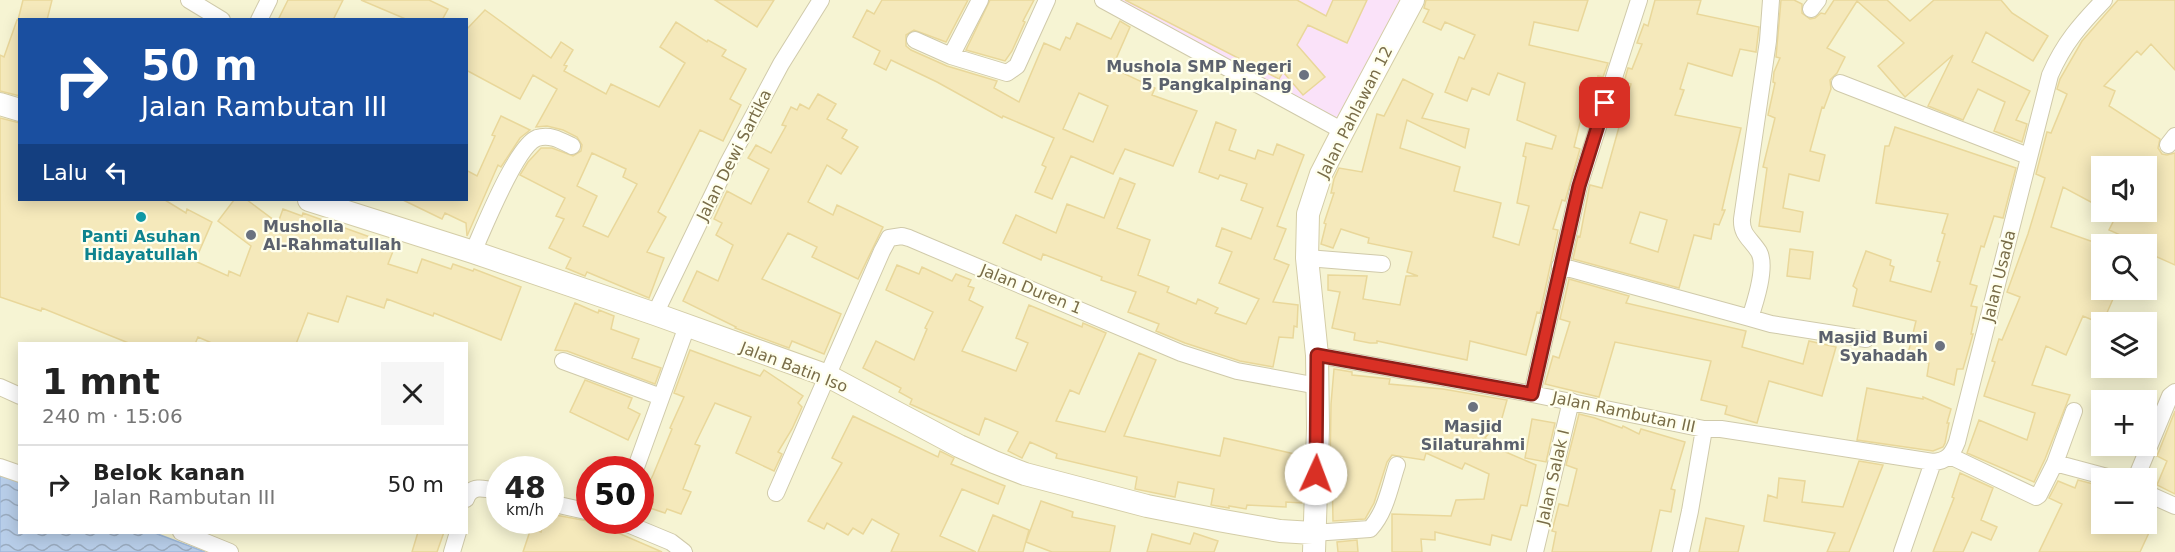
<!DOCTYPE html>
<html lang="id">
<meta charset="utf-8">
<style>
body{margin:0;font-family:"DejaVu Sans",sans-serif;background:#f6f6f6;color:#222;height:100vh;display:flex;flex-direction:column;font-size:22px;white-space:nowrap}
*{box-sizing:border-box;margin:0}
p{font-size:20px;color:#767676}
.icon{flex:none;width:33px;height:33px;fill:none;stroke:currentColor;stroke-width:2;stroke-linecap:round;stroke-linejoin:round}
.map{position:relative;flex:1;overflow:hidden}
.panel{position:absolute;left:18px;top:342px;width:450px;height:192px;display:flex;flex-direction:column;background:#fff;border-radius:0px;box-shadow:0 3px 15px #0003}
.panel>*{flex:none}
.banner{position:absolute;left:18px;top:18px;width:450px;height:183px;border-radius:0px;box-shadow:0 3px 15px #0003;background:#1a4fa0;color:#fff;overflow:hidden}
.tools{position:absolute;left:2091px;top:156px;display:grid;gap:12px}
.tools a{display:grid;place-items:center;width:66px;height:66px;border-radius:0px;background:#fff;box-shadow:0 3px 15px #0003;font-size:30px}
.speed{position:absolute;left:486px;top:456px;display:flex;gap:12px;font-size:30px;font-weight:700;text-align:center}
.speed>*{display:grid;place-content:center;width:78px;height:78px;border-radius:50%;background:#fff;box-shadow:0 3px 15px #0003;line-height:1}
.speed small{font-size:15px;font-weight:400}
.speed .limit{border:9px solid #d22;background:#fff;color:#111}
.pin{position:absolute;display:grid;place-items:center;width:51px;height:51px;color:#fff;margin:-26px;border-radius:12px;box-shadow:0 3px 9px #0006}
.me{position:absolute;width:66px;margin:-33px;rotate:2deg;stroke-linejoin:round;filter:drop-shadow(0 0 4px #0008)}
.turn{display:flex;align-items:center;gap:21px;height:126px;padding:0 24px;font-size:27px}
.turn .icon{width:78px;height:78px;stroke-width:2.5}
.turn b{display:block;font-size:42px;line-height:51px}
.then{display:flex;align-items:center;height:57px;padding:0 24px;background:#0003;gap:12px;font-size:22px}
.round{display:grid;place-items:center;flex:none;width:63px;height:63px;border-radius:0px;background:#f6f6f6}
.head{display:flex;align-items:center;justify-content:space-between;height:102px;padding:0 24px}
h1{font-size:36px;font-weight:600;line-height:45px}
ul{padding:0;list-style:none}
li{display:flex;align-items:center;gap:18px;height:78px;padding:0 24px;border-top:2px solid #e0e0e0}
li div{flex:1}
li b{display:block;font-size:22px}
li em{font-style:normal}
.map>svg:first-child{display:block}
.residential{fill:#f6f4d3;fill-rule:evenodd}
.education{fill:#fae2f9}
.water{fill:url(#water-waves);stroke:#9eb9db;stroke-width:1.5}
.building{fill:#f5e9bb;stroke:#e9d79a;stroke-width:1.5;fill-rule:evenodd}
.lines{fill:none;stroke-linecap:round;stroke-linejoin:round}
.street-casing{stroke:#d0caaa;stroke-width:18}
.secondary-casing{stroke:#d4cda7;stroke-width:24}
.street{stroke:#fff;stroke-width:16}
.secondary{stroke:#fff;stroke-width:22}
.route-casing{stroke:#8d1f18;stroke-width:15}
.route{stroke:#d93025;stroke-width:10}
.worship-dot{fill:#6b7280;stroke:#ffffed;stroke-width:2}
.culture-dot{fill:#0f9aa8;stroke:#ffffed;stroke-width:2}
.labels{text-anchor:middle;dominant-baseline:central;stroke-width:4.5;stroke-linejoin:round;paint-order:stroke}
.worship-label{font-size:16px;font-weight:bold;fill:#5b616d;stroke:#ffffed;text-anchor:end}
.street-label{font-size:16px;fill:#796d48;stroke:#ffffed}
.culture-label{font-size:16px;font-weight:bold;fill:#0d838f;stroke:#ffffed}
</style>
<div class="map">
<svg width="2175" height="552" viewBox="0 0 2175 552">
<defs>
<pattern id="water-waves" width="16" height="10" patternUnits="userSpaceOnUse" patternTransform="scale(1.5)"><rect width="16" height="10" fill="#b8cee9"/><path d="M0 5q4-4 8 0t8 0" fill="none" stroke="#9aabbf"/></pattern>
</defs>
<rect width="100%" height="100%" fill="#fdfee5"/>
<path class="residential" d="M0 0H2175V552H0ZM20 20H466V200H20ZM2102 166H2146V212H2102ZM2102 244H2146V290H2102ZM2102 322H2146V368H2102ZM20 344H466V532H20ZM2102 400H2146V446H2102ZM500 470H550V520H500ZM590 470H640V520H590ZM2102 478H2146V524H2102Z"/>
<path class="education" d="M1117 0H1401L1339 119Z"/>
<path class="water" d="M0 475 19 482 20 532 155 533 205 552H0Z"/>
<path class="building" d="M23 0H52L47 20H18Z
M288 0H343L333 20H278Z
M361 0H429L448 9 442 20H408Z
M715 0H774L757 27Z
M882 0H968L946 42 914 30 906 35V46L911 50 947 66 997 81 994 88 1019 102 1044 43 1060 50 1066 37 1070 39 1077 23 1111 39 1120 21 1130 27 1112 68 1155 88 1152 95 1197 111 1173 166 1125 149 1113 174 1071 156 1052 199 1035 192 1046 167 1042 165 1054 138 1003 116 1002 118 937 82 891 60 886 70 874 64 880 51 853 37 867 10 874 14ZM1079 93 1108 106 1093 142 1063 129Z
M990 0H1034L1023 21 1025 22 1012 51 1005 61 966 50Z
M1125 0H1297L1326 16 1333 0H1367L1347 43 1308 25 1297 45 1325 77 1303 95 1283 72 1279 79Z
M1426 0H1588L1578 31 1534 22 1529 45 1608 63 1603 77 1598 76 1592 103 1585 102 1574 147 1580 149 1565 201 1562 200 1553 229 1558 230 1540 313 1537 312 1526 355 1470 341 1467 360 1377 341V343H1370L1354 340 1355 333 1332 328 1340 292 1328 290V275L1367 276 1363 299 1400 305 1406 276H1418L1407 272 1412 252 1368 243 1369 238 1341 229 1333 248 1321 244 1326 224 1324 223 1334 193H1331L1334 179 1339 168 1362 172 1377 114 1384 116 1403 79 1433 94 1422 118 1469 129 1465 148 1407 120 1400 148 1460 167 1454 191 1501 203 1493 237 1519 245 1529 206 1517 203 1526 157 1523 156 1526 143 1552 149 1556 136 1517 120 1525 83 1498 73 1489 95 1472 88 1467 101 1445 92 1459 57 1464 59 1475 35 1445 22 1441 30 1423 22 1429 10 1424 8Z
M1655 0H1701L1697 14 1759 27 1756 52 1740 49 1732 76 1688 63 1680 89 1684 90 1675 115 1741 128 1722 210H1725L1719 225 1714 224 1711 239 1694 235 1679 288 1573 259 1578 236 1580 237 1589 189 1590 185 1602 188 1631 84 1624 82 1628 68 1632 69 1642 44 1637 43 1644 24 1648 26ZM1640 212 1667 220 1658 252 1630 243Z
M1781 0H1794L1802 4V13L1810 19 1815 18 1821 13 1825 14 1834 0H1887L1910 21 1934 0H2001L2012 13 2048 36 2033 61 1986 32 1972 62 2030 91 2016 120 2027 124 2022 142 1994 131 2005 102 1978 89 1963 120 1928 106 1953 55 1905 97 1878 66 1904 43 1857 1 1827 48 1845 57 1837 73 1830 80 1831 89 1824 108 1822 107 1810 151 1825 155 1819 181 1789 174 1783 208 1803 212 1800 232 1759 226 1767 168 1763 167 1775 118 1768 115 1775 83 1773 82 1774 72 1780 58 1776 57Z
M2118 0H2175V70L2151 44 2141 55 2137 51 2104 86 2115 91 2109 106 2160 139 2158 148 2162 154 2167 155 2175 153V265L2146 252V244H2140L2109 230 2118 212H2146V166H2102V208L2063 187 2051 227 2102 245V294L2113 299 2102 324 2083 316 2066 355 2046 346 2032 385 2070 395 2045 459 2034 482 1967 453 1979 420 2027 440 2035 413 1984 396 1995 362 1992 361 1999 339 2002 340 2020 297 2007 292 2028 234 2045 178 2036 174 2047 132 2051 133 2067 94 2057 89 2060 79 2082 41Z
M485 10 551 58 561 42 573 50 564 65 567 66 564 71 606 94 611 84 659 107 685 63 660 47 676 22 707 42 708 40 726 50 722 56 746 69 730 99 741 105 723 141 700 130 658 212 666 217 647 252 664 258 649 298 587 272 585 276 566 268 571 258 549 248 564 219 556 216 565 198 520 175 528 162 541 148H552L573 156 581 151 582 145 577 137 563 130 547 126 536 127 557 89 533 75 520 99 466 70V30ZM592 153 626 169 623 177 637 184 608 237 583 226 597 196 577 186Z
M17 20H20V96L0 91V55L4 57Z
M818 94 836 104 827 119 847 130 842 138 858 147 841 174 827 165 808 202 833 215 837 205 883 227 858 279 812 257 817 247 788 233 762 279 841 314 824 354 792 341 789 348 735 328 736 327 683 301 697 271 718 281 733 245 716 235 722 223 714 219 727 191 751 204 769 169 748 158 756 145 771 153 786 126 782 125 791 107 797 110 800 104 809 109Z
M501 116 530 130 520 138 501 167 498 165 467 236 466 223 445 213 442 219 403 200H466V170L477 176 495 136 492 135Z
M0 118 20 123V200H165L186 213 187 209 212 222 195 261 228 276 229 271 240 276 251 246 218 221 234 200H247L278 223 283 209 302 216 303 213 395 246 388 264 417 273 422 259 451 269 453 264 473 271 474 269 521 287 501 340 434 313 433 316 387 299 384 308 347 296 338 322 308 313 296 344H214L198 337 195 344H131L42 308 41 311 0 297Z
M1216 122 1236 130 1229 150 1255 159 1258 150 1273 155 1277 144 1304 155 1277 226 1286 229 1274 259 1289 265 1273 302 1298 305 1297 327 1294 326 1293 338 1279 337 1273 367 1240 361 1185 343 1156 331 1159 324 1128 312 1136 292 1101 280 1102 277 1043 254 1041 260 1003 243 1016 215 1056 233 1067 204 1104 218 1120 178 1135 184 1117 228 1150 240 1138 275 1169 287 1167 292 1196 304 1198 299 1218 308 1215 313 1246 324 1259 299 1219 283 1232 252 1216 246 1222 228 1251 239 1263 208 1241 200 1247 184 1220 175 1218 179 1199 172Z
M1895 127 2016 168 2003 218 1994 216 1984 247 1981 246 1970 284 1977 286 1971 306 1977 307 1971 334H1973L1963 369H1957L1954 385 1927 376 1929 363 1907 358 1916 321 1853 306 1857 289 1853 286 1866 251 1891 260 1890 265 1894 267 1890 281 1931 292 1940 262 1937 261 1945 234 1942 233 1948 214 1876 203 1885 146H1889Z
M1790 249 1813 252 1810 279 1787 276Z
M897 265 919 274 922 267 952 281 956 274 971 280 968 286 974 288 969 300 983 307 962 351 1016 371 1028 343 1016 338 1029 305 1082 327 1083 323 1106 333 1079 394 1070 390 1056 421 1105 432 1139 353 1156 360 1124 436 1220 456 1224 438 1295 454 1293 465H1303L1302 503 1286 502V507L1247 505 1246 509 1229 506V508L1211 505 1214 489 1178 482 1175 497 1135 489 1137 477 1056 458 1057 454 1030 442 1022 458 1008 451 1018 432 985 418 979 435 910 404 912 399 899 392 901 388 863 368 876 341 914 360 927 329 925 328 933 312 886 290Z
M1569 279 1629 296 1626 303 1746 331 1742 347 1803 364 1809 341 1836 347 1822 396 1769 381 1757 423 1725 414 1727 406 1701 400 1711 361 1615 342 1599 397 1545 384 1553 356 1559 358 1570 322 1560 319Z
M575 303 598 313 599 310 614 316 611 329 639 339 632 358 661 368 655 384 567 351 555 350Z
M690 350 760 376 764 370 803 396 798 403 802 407 792 429 778 452 782 454 774 471 736 453 751 417 715 403 695 444 700 446 683 489 691 492 681 514 667 509 665 513 650 508 653 502 642 497 653 475 672 429 670 428 684 397 674 393Z
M1334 369 1352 372V375L1390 379 1389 384 1443 389 1507 400 1502 418 1485 438 1501 450 1536 465 1527 506 1521 505 1511 540 1492 535 1490 545 1435 532V540L1421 539 1422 552H1392V514L1451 516 1456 500 1484 499 1489 474 1465 463 1462 469 1426 453 1424 460 1392 455 1387 462 1374 503 1365 519 1333 521 1332 472 1330 471 1331 404Z
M585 380 632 398 628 408 640 414 628 440 570 412Z
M1867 388 1923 399V397L1951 409 1947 423H1949L1945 443 1943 447 1933 451 1857 440Z
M2175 411V494L2157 485 2167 461 2157 456Z
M1579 414 1595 418 1622 428 1623 426 1639 434 1641 429 1685 442 1671 489 1675 490 1671 512 1660 510 1651 552H1552L1556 532 1552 531 1559 504 1568 506 1577 469 1566 465Z
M853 416 938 457 940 451 954 458 951 464 1005 486 998 504 962 489 940 536 976 552H891L899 534 872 519 863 534 853 528 848 535 827 523 824 529 808 521 842 463 832 458Z
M1532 419 1555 423 1546 462 1525 458Z
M1859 461 1883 465 1849 552H1827L1835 533 1764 521 1768 495 1777 498 1779 478 1805 481 1802 502 1843 507Z
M1960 473 1993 488 1981 520 1997 527 1991 540 1972 532 1963 552H1933L1954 498 1952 497Z
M2078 480 2097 485 2096 488 2102 490V524H2153L2140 552H2039L2062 504 2049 498 2058 481 2075 488Z
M1041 501 1073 512 1072 517 1115 526 1110 552H1052L1026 542Z
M550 514 593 522 662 552H523L531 528 541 532 544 520H550Z
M993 515 1029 530 1023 552H978Z
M1706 518 1744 526 1738 552H1699Z
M418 532H444L437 552H412Z
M1194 533 1218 541 1214 552H1147L1152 534 1190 544Z
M1357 540 1358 552H1338L1337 542Z"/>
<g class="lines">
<g class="street-casing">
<path id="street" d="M189 0 222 20
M1103 0 1343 131
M1771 0 1768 41 1742 219C1741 235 1751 239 1759 252 1767 267 1755 303 1750 318L1771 324 1866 339
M1811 9 1818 0
M259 20 269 0
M915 40 951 56 1007 73 1017 66 1047 0
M951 56 980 0
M1840 83 2028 156
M2168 145 2175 136
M473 252C483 230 516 146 537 138 550 134 560 140 572 146
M1307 258 1382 264
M1560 266 1750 318
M655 314 728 163 781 64 821 0
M1317 355 1532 394 1704 429H1721L1933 462
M563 361 661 397
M0 387 20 396
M1532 394 1579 186 1639 0
M1950 456 2036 497 2039 495 2055 463 2111 478
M2055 463 2074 411
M0 467 20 474
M635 470 687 326
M2136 478 2170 396 2175 392
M776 493 882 251 889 238 902 236 909 238 1181 353 1237 371 1318 386
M2146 493 2175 506
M466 499C471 483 487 489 500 492
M550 503 590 512
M618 520 671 542 684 552
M181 532 230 552
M1313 533 1370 529C1386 512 1390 486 1397 465
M452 552 458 532
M1535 552 1571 401
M1681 552 1690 511 1704 429
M1902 552 1933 462C1947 461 1952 455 1957 442L2050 75C2064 43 2080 25 2104 0"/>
</g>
<g class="secondary-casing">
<path id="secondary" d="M0 104 20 110
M309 200 473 252 655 314 828 376 959 446 994 462 1025 474 1147 506 1218 520 1280 531 1313 533
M1314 552 1318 428 1317 355 1307 258 1308 214 1321 174 1343 131 1413 0"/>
</g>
<use href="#street" class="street"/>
<use href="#secondary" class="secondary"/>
</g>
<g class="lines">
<g class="route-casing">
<path id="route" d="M1316 474 1317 355 1532 394 1579 186 1605 103"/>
</g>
<use href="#route" class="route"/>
</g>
<g class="worship-dot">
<circle cx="1304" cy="75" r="6"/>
<circle cx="251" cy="235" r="6"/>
<circle cx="1940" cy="346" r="6"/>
<circle cx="1473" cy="407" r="6"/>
</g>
<circle class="culture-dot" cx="141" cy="217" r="6"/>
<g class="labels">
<g class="worship-label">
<text x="1292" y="66">Mushola SMP Negeri<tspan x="1292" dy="18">5 Pangkalpinang</tspan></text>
<text x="263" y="226" text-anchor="start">Musholla<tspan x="263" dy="18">Al-Rahmatullah</tspan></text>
<text x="1928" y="337">Masjid Bumi<tspan x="1928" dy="18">Syahadah</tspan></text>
<text x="1473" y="426" text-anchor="middle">Masjid<tspan x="1473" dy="18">Silaturahmi</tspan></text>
</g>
<g class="street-label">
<text transform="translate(1355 112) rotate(-63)">Jalan Pahlawan 12</text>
<text transform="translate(734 155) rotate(-63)">Jalan Dewi Sartika</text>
<text transform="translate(1999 276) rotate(-76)">Jalan Usada</text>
<text transform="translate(1031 289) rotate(22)">Jalan Duren 1</text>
<text transform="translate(794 367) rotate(21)">Jalan Batin Iso</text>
<text transform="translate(1624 412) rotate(12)">Jalan Rambutan III</text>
<text transform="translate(1553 477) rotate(-77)">Jalan Salak I</text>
</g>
<g class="culture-label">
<text x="141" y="236">Panti Asuhan<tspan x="141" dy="18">Hidayatullah</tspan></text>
</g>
</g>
</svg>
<div class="tools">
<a><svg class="icon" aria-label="sound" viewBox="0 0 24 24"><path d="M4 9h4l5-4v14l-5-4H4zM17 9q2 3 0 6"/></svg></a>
<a><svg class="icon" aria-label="search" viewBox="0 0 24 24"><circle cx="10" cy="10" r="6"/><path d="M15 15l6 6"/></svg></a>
<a><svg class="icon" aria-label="layers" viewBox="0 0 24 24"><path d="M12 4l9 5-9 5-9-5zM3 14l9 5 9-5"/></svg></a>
<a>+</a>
<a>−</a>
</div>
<div class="speed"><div>48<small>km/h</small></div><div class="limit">50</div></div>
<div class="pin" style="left:1605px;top:103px;background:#d93025"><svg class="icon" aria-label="arrive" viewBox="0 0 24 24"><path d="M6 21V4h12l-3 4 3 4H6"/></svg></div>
<svg class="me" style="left:1316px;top:474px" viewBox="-20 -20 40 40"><circle r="19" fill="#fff"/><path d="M0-13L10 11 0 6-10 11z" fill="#d93025"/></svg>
<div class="banner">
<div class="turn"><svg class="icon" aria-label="right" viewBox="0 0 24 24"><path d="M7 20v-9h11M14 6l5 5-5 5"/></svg><div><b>50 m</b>Jalan Rambutan III</div></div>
<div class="then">Lalu<svg class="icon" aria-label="left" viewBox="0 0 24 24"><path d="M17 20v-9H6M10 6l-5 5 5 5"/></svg></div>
</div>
<section class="panel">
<div class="head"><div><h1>1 mnt</h1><p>240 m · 15:06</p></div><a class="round"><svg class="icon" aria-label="close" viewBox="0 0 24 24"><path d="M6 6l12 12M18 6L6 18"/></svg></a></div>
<ul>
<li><svg class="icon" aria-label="right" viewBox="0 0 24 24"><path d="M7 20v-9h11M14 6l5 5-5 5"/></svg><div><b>Belok kanan</b><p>Jalan Rambutan III</p></div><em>50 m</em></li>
</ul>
</section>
</div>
